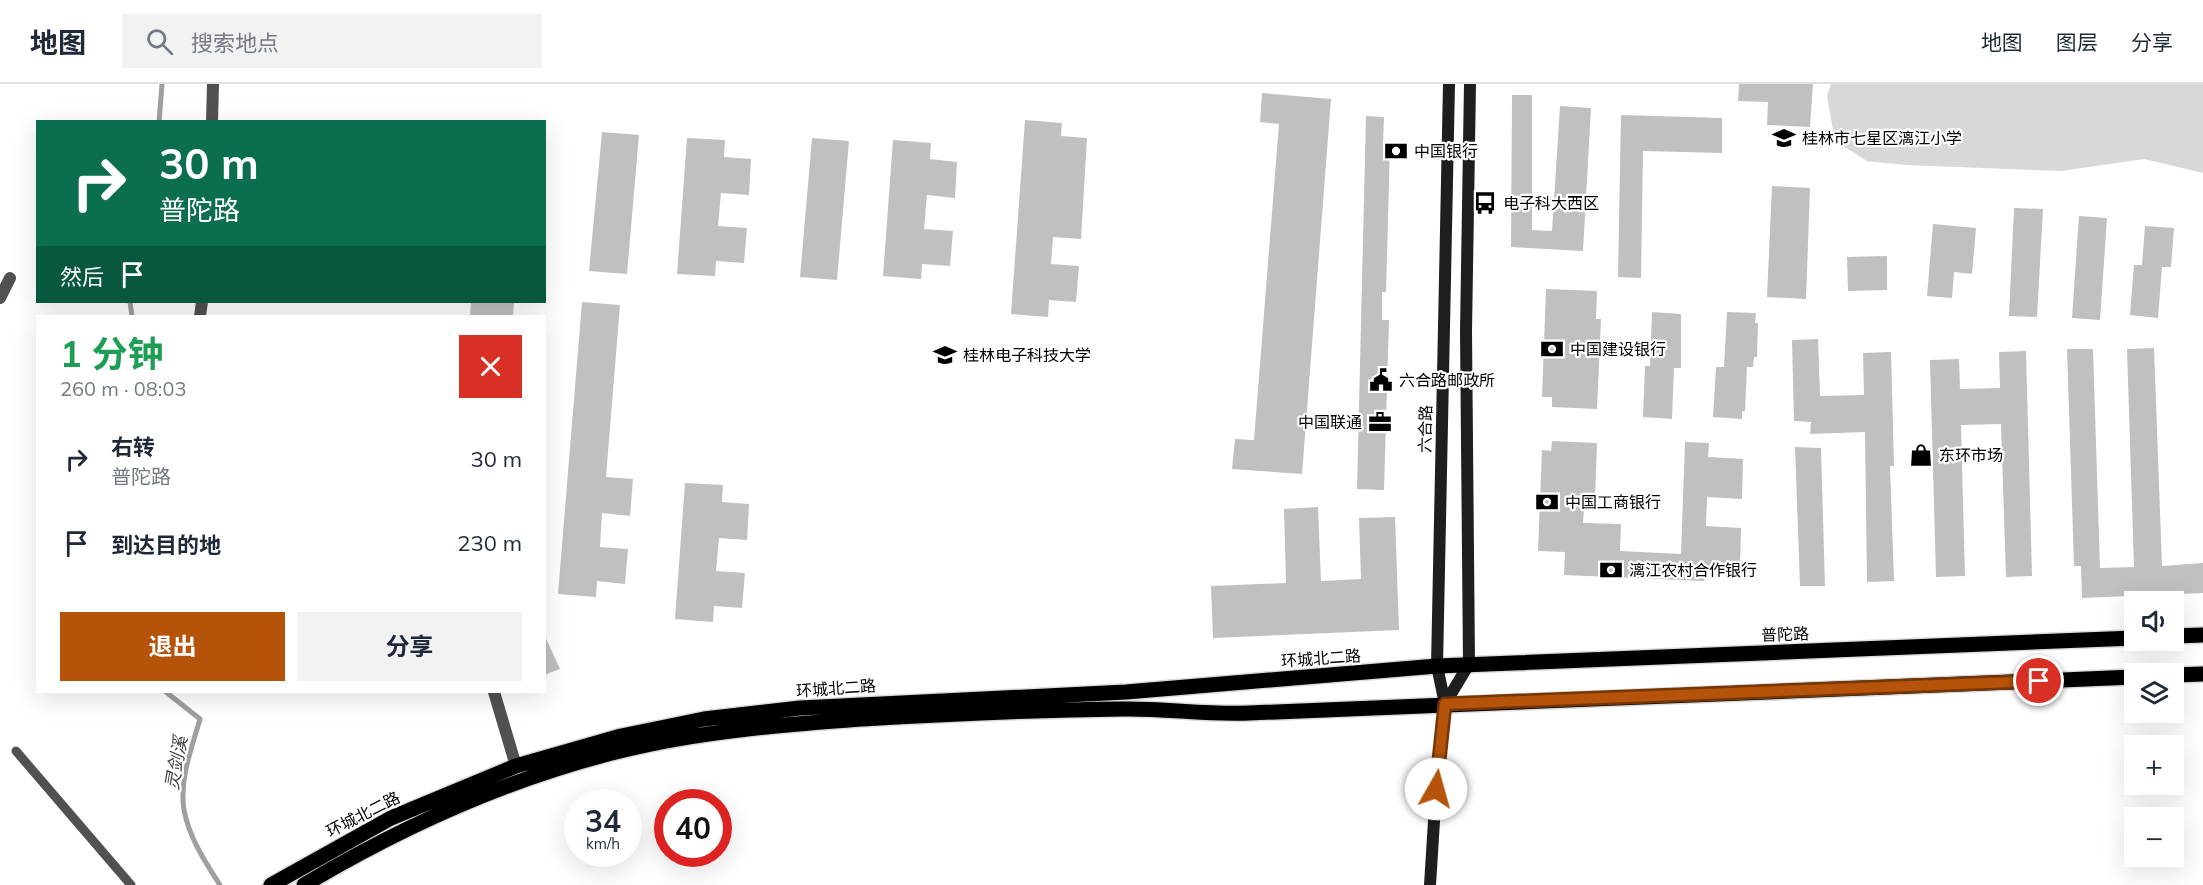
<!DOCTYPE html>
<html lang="zh">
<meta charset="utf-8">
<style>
body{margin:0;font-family:Mulish,"Noto Sans SC",sans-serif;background:#f2f2f3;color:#1f2937;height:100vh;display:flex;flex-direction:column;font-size:22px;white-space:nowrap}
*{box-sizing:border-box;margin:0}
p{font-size:20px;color:#747a83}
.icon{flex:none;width:33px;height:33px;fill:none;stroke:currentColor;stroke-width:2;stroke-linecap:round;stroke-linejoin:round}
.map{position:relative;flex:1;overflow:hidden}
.drawer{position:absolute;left:36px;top:231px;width:510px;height:378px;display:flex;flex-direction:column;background:#fff;border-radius:0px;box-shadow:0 6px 24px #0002}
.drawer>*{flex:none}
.banner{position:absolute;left:36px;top:36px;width:510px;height:183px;border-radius:0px;box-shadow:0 6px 24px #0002;background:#0b6e4f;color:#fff;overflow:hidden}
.tools{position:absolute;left:2124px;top:507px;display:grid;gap:12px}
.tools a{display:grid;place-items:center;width:60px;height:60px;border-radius:0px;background:#fff;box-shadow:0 6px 24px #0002;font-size:30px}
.speed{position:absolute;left:564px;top:705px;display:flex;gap:12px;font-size:30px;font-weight:700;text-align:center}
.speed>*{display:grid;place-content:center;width:78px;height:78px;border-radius:50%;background:#fff;box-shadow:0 6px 24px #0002;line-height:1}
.speed small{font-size:15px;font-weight:400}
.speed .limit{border:9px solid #d22;background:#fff;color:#111}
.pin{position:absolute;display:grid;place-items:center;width:51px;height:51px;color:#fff;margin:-26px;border:3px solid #fff;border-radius:50%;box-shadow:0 2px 6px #0007}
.me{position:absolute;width:66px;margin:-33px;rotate:7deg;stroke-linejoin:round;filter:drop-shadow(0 0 4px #0008)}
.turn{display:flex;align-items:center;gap:21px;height:126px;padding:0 24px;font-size:27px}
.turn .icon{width:78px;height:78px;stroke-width:2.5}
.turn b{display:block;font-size:42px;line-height:51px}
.then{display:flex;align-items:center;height:57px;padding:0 24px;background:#0003;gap:12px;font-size:22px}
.round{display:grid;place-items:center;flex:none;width:63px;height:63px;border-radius:0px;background:#f2f2f3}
.overview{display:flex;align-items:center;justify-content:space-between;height:102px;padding:0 24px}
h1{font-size:36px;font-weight:700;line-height:45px;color:#1e9e55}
.action{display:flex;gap:12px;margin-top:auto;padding:12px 24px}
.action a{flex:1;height:69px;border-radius:0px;background:#b45309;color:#fff;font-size:24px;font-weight:700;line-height:69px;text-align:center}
.action a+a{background:#f2f2f3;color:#1f2937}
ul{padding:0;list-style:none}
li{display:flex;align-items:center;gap:18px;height:84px;padding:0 24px}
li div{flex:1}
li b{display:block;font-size:22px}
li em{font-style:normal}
header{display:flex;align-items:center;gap:36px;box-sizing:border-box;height:84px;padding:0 30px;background:#fff;border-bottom:2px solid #e0e1e3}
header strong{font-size:28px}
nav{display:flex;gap:33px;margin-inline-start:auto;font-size:21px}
.search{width:420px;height:54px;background:#f2f2f3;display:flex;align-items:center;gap:15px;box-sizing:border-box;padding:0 21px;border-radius:0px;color:#747a83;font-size:22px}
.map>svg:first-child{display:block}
.green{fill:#d8d8d8}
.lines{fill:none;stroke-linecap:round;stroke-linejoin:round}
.stream{stroke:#9f9f9f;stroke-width:5}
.building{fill:#c0c0c0}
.primary-casing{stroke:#dbdbdb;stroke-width:18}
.lane{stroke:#515151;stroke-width:9}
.street{stroke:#515151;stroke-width:12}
.secondary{stroke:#1e1e1e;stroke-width:12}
.primary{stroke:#000;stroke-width:15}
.route-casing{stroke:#753606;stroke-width:15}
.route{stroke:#b45309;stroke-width:10}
.labels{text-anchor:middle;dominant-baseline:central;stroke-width:4.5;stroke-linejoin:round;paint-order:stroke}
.poi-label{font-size:16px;fill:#000;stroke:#fff;text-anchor:start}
.street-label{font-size:16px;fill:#000;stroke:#fff}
.water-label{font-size:18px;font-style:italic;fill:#404040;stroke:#fff}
</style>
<header>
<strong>地图</strong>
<div class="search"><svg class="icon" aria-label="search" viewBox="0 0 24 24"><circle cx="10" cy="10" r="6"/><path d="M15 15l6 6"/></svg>搜索地点</div>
<nav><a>地图</a><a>图层</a><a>分享</a></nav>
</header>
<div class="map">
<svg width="2203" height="801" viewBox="0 0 2203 801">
<rect width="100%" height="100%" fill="#fff"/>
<path class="green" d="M1831 0H2203V89L2144 75 2061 87 1906 81 1867 77 1835 57 1827 12Z"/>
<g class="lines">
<path class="stream" d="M159 38 162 0
M130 218 132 232
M166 608 200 635C192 663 179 696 184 726 189 753 205 778 220 801"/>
</g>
<path class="building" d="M1739 0H1813L1810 43 1767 41 1768 18 1738 17Z
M1262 9 1331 15 1302 390 1232 385 1235 355 1254 356 1279 40 1260 38Z
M1512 11H1532V146L1552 147 1560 22 1591 24 1583 167 1511 163Z
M1621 31 1722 34V69L1643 67 1641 194 1618 193Z
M1366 32 1384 33 1383 60H1390L1386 208H1382V236H1389L1384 406 1357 405Z
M1025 36 1062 39 1061 52 1087 54 1081 155 1053 153 1051 180 1079 182 1076 218 1049 216 1048 233 1011 230Z
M602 48 639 51 627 190 589 187Z
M687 54 725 56 724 73 751 75 749 111 721 109 718 142 747 144 744 179 716 177 715 192 677 190Z
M812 54 849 57 837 196 800 193Z
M893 56 931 59 930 75 957 78 955 114 927 111 924 145 953 147 950 182 922 180 921 195 883 192Z
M1772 102 1810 104 1806 215 1767 213Z
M2014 124 2043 125 2037 233 2009 232Z
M2079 132 2107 134 2100 236 2072 234Z
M1933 140 1976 144 1972 190 1954 188 1952 214 1927 212Z
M2145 142 2174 144 2171 183H2162L2158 234 2130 231 2134 181H2142Z
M1887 172V206L1848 207 1847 173Z
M1546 205 1597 207 1596 235H1601L1597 325 1552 323V313H1542Z
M471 218H514L513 232H470Z
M582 218 620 221 606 393 633 395 630 432 602 429 600 463 628 465 625 500 597 497 596 513 558 510Z
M1652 228 1681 230V284H1674L1672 335 1643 333 1645 282H1650Z
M1727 228 1756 229 1755 239H1758L1757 273H1754L1753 283H1747L1745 327H1742V335L1713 333 1716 283H1724Z
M1818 255 1820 312 1864 311 1863 269 1891 268 1894 382H1890L1894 497 1867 498 1865 348 1810 350 1811 338 1794 337 1792 256Z
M2154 264 2162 482 2203 479V509L2082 514 2081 482H2074L2067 265H2093L2100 484 2134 483 2127 265Z
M2026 267 2032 492 2006 493 2001 340 1961 341 1965 492 1936 493 1930 276 1959 275 1960 305 2000 304 1999 268Z
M1552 357 1597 359 1595 412H1585L1583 439 1621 440 1620 467 1681 470 1685 358 1709 359 1708 373 1743 375 1742 415 1707 413 1706 442 1741 444 1740 484 1704 482V497L1564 491 1565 468 1538 467 1542 366 1551 367Z
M1795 363 1821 364 1825 502H1800Z
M685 399 723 401 722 418 749 420 747 456 719 454 716 487 745 489 742 524 714 522 713 538 675 535Z
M1318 423 1321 497 1361 495 1359 434 1395 433 1399 546 1213 554 1211 502 1286 499 1284 425Z
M544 550 560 585 544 591Z"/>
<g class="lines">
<g class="primary-casing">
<path id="primary" d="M2174 552 2203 551
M2174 591 2203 590
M271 801 391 734 516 682 621 652 704 635 800 624 1126 608 1437 582 2134 554
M304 801C403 742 512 693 624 666 701 647 782 641 862 635 948 630 1035 626 1122 625 1164 624 1206 631 1249 629L2134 593"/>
</g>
<path class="lane" d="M16 667 131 801"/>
<path class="street" d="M212 38 213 0
M0 214 10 194
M200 232 202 218
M494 608 516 682"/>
<path class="secondary" d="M1445 620 1469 580 1466 247 1470 0
M1430 801 1436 705 1445 620 1437 582 1449 0"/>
<use href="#primary" class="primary"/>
</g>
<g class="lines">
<g class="route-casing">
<path id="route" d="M1436 705 1445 620 2039 597"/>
</g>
<use href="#route" class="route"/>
</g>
<defs>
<g id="school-bare" transform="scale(1.8)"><path d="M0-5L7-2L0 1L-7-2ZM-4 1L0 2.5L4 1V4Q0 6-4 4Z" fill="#000" stroke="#fff" stroke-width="2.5" paint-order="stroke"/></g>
<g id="bank-bare" transform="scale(1.8)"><path d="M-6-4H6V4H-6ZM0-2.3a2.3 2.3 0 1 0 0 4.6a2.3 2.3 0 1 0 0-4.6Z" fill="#000" stroke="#fff" stroke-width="2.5" paint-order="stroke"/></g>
<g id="bus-bare" transform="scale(1.8)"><path d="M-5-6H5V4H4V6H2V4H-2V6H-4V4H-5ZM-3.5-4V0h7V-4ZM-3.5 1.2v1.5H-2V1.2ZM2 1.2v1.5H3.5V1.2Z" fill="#000" stroke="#fff" stroke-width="2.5" paint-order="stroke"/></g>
<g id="university-bare" transform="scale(1.8)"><path d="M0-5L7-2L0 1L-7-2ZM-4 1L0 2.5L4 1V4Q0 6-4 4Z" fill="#000" stroke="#fff" stroke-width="2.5" paint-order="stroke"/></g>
<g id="civic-bare" transform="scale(1.8)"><path d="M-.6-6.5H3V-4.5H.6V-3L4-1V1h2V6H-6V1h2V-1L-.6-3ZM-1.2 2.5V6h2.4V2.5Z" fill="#000" stroke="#fff" stroke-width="2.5" paint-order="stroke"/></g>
<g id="office-bare" transform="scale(1.8)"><path d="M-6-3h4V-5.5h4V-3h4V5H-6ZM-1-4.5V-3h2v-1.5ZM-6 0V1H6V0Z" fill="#000" stroke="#fff" stroke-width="2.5" paint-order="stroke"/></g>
<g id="shop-bare" transform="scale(1.8)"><path d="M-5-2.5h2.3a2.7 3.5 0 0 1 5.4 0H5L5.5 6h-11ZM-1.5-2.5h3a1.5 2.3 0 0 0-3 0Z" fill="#000" stroke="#fff" stroke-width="2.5" paint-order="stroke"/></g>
</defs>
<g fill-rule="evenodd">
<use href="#school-bare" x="1784" y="54"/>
<use href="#bank-bare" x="1396" y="67"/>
<use href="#bus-bare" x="1485" y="119"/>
<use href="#bank-bare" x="1552" y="265"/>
<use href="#university-bare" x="945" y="271"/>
<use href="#civic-bare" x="1381" y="296"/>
<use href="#office-bare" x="1380" y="338"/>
<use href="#shop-bare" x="1921" y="371"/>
<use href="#bank-bare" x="1547" y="418"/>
<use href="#bank-bare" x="1611" y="486"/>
</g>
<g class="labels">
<g class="poi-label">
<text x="1802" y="54">桂林市七星区漓江小学</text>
<text x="1414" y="67">中国银行</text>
<text x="1503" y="119">电子科大西区</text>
<text x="1570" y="265">中国建设银行</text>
<text x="963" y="271">桂林电子科技大学</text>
<text x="1399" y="296">六合路邮政所</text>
<text x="1362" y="338" text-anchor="end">中国联通</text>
<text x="1939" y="371">东环市场</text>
<text x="1565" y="418">中国工商银行</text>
<text x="1629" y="486">漓江农村合作银行</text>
</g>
<g class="street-label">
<text transform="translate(1425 345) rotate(-89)">六合路</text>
<text transform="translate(1785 550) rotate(-2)">普陀路</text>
<text transform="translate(1321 574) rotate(-4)">环城北二路</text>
<text transform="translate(836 604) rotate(-4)">环城北二路</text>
<text transform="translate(363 730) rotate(-27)">环城北二路</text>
</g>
<g class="water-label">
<text transform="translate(176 679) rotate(-80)">灵剑溪</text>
</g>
</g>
</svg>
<div class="tools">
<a><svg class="icon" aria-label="sound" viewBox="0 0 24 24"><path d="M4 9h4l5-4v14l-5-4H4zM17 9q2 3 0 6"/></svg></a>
<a><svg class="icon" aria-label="layers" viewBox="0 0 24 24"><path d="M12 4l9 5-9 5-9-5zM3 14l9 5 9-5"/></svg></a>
<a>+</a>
<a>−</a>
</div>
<div class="speed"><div>34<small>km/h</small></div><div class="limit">40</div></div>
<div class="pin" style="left:2039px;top:597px;background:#d93025"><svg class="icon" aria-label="arrive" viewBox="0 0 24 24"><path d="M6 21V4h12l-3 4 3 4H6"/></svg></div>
<svg class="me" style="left:1436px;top:705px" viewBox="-20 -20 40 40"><circle r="19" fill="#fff"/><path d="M0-13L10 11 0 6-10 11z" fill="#b45309"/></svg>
<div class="banner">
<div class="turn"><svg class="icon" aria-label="right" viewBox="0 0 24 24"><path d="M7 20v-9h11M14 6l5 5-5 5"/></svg><div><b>30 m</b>普陀路</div></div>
<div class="then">然后<svg class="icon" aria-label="arrive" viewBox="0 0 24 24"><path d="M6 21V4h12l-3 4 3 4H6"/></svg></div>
</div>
<section class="drawer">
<div class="overview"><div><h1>1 分钟</h1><p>260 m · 08:03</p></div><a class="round" style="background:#d93025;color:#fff"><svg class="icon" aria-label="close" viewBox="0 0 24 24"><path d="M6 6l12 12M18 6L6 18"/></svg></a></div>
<ul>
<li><svg class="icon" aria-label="right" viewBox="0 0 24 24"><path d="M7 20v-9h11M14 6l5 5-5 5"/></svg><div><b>右转</b><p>普陀路</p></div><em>30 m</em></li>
<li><svg class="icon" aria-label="arrive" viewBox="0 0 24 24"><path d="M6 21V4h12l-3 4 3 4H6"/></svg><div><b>到达目的地</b></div><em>230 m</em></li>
</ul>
<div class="action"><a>退出</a><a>分享</a></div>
</section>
</div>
